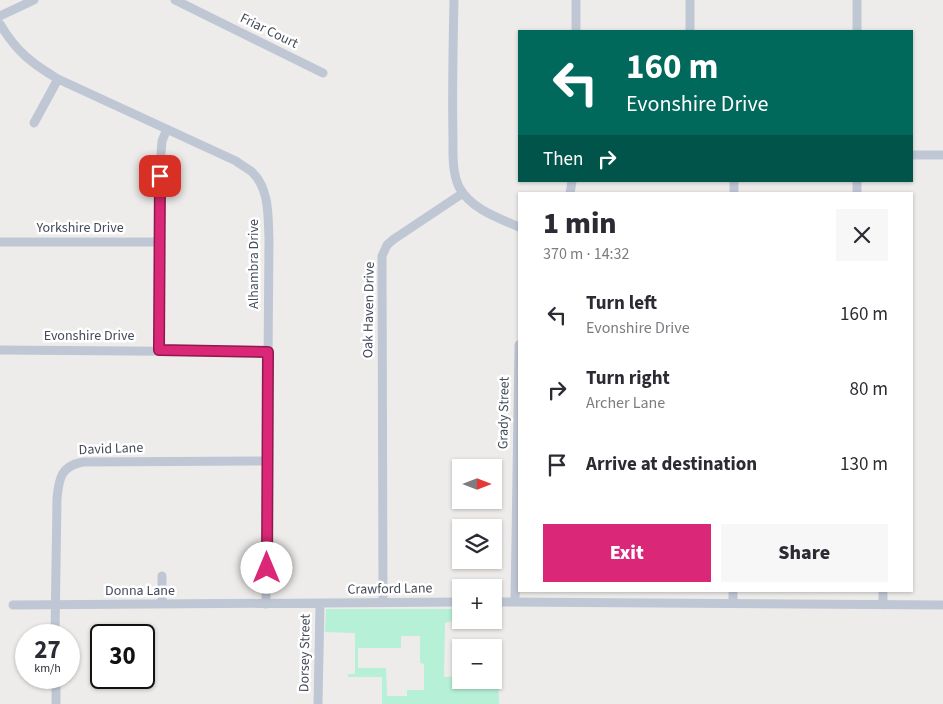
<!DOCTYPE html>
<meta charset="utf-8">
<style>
body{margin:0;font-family:"Source Sans 3",sans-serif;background:#f7f7f7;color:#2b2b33;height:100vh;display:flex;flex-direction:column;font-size:19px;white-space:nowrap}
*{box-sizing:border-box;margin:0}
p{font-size:16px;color:#7c7c81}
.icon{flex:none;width:28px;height:28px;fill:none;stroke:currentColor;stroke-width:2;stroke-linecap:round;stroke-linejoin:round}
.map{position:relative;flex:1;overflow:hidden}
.sheet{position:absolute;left:518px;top:192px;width:395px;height:400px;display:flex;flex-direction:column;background:#fff;border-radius:0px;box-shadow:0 1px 4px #0004}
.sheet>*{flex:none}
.banner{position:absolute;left:518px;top:30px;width:395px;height:152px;border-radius:0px;box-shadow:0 1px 4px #0004;background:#00695c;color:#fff;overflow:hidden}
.needle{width:32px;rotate:90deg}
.fabs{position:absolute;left:452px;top:459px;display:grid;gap:10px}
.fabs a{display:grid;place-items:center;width:50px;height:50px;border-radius:0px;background:#fff;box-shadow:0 1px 4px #0004;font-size:25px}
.speed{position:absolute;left:15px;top:624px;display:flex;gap:10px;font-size:25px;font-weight:700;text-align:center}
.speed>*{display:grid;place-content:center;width:65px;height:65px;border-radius:50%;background:#fff;box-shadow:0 1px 4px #0004;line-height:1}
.speed small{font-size:12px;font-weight:400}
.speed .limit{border:2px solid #111;border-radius:8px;background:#fff;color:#111}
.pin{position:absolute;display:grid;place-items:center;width:42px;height:42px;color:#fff;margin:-21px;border-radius:10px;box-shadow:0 2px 8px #0006}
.me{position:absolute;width:55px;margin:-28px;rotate:0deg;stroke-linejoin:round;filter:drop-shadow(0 0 4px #0008)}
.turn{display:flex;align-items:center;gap:18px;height:105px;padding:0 25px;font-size:22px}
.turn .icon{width:65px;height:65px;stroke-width:2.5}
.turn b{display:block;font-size:35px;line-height:42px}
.then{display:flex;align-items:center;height:48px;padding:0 25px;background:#0003;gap:10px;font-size:19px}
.round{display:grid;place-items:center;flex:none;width:52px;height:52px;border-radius:0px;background:#f7f7f7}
.overview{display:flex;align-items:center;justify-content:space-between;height:85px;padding:0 25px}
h1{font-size:30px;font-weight:800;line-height:38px}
.cta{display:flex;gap:10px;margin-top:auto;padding:10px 25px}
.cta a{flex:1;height:58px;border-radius:0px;background:#db2777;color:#fff;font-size:20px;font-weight:800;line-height:58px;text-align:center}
.cta a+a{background:#f7f7f7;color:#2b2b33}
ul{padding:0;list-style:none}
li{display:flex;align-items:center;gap:15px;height:75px;padding:0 25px}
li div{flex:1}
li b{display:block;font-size:19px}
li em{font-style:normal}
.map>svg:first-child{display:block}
.green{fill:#b5f0d7;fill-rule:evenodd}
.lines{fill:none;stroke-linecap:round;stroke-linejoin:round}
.minor{stroke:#c0c7d4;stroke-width:9}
.route-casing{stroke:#8e194d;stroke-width:12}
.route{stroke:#db2777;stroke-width:9}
.labels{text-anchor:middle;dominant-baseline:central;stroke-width:5;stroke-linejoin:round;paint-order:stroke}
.street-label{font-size:14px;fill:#434b59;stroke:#fff}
</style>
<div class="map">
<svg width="943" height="704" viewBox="0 0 943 704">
<rect width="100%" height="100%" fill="#eeeceb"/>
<path class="green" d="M326 609H452V621L445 623 444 677 457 676 458 666H461V680H494V676H498L499 704H382V677H348V674H355V633L325 632ZM401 636H420V663L424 664V690H407V696H387L386 668H358V648H401Z"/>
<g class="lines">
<path class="minor" d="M175 0 323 73
M454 0C453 46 452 92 453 138 453 154 452 172 459 187 471 209 498 218 519 227
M0 16 34 0
M0 24C16 51 31 63 58 79L236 161C241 165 247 168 252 172 270 189 268 218 269 240L266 604
M576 31V0
M690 31V0
M857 31V0
M34 123 58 79
M911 155H943
M734 181V194
M857 181V194
M570 194 572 181
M0 242H160
M0 350 268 352
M159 350 161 153 162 141 167 129
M162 576V604
M733 591V603
M494 602 943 605
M515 602 519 345
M383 603 382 256 387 245 394 239 463 193
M13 605 461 602
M883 605V591
M55 635 57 498C59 478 61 466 83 462L267 461
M56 678V704
M318 704 320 604"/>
</g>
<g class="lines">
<g class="route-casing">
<path id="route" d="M160 176 159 350 268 352 267 568"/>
</g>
<use href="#route" class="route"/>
</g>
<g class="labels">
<g class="street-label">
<text transform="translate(269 31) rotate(26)">Friar Court</text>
<text x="80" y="228">Yorkshire Drive</text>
<text transform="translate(254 264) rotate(-90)">Alhambra Drive</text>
<text transform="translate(369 310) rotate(-89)">Oak Haven Drive</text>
<text x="89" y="336">Evonshire Drive</text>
<text transform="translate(504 413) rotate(-89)">Grady Street</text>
<text transform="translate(111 449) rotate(-2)">David Lane</text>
<text transform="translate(390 589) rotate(-1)">Crawford Lane</text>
<text x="140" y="591">Donna Lane</text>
<text transform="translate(305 653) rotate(-89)">Dorsey Street</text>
</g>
</g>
</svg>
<div class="fabs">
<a><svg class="needle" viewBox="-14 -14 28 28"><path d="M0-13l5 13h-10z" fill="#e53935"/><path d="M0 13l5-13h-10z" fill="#7c7c81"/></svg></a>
<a><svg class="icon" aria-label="layers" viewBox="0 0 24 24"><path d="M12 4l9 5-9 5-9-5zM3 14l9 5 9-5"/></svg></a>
<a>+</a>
<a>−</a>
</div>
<div class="speed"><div>27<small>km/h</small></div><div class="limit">30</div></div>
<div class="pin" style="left:160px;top:176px;background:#d93025"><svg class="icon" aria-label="arrive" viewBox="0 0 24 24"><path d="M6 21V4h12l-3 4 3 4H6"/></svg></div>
<svg class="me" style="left:267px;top:568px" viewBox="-20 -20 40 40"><circle r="19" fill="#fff"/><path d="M0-13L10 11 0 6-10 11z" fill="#db2777"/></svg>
<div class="banner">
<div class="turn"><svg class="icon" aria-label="left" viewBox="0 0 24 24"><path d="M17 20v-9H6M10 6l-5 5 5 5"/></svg><div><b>160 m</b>Evonshire Drive</div></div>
<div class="then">Then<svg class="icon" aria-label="right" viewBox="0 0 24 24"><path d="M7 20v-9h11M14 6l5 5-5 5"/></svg></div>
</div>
<section class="sheet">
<div class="overview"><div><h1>1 min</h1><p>370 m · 14:32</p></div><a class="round"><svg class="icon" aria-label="close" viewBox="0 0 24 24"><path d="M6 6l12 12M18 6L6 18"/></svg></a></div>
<ul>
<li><svg class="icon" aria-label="left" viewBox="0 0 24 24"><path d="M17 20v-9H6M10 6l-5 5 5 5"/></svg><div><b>Turn left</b><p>Evonshire Drive</p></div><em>160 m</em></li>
<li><svg class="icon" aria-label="right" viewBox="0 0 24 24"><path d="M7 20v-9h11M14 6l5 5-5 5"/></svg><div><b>Turn right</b><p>Archer Lane</p></div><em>80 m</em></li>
<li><svg class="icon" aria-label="arrive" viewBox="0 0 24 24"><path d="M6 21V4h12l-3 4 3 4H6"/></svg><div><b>Arrive at destination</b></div><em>130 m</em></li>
</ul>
<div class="cta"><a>Exit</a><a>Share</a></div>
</section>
</div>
